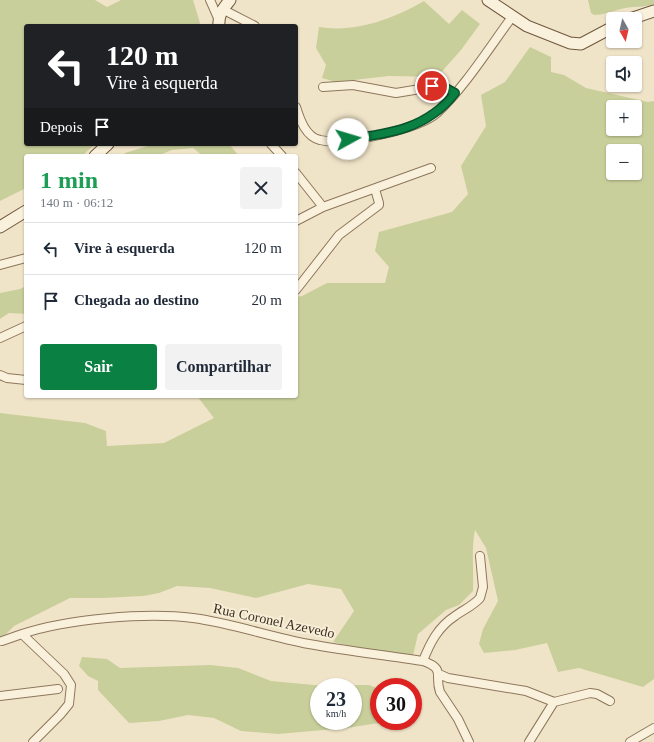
<!DOCTYPE html>
<html lang="pt">
<meta charset="utf-8">
<style>
body{margin:0;font-family:"Times New Roman",serif;background:#f2f2f3;color:#1f2937;height:100vh;display:flex;flex-direction:column;font-size:15px;white-space:nowrap}
*{box-sizing:border-box;margin:0}
p{font-size:13px;color:#747a83}
.icon{flex:none;width:22px;height:22px;fill:none;stroke:currentColor;stroke-width:2;stroke-linecap:round;stroke-linejoin:round}
.map{position:relative;flex:1;overflow:hidden}
.sheet{position:absolute;left:24px;top:154px;width:274px;height:244px;display:flex;flex-direction:column;background:#fff;border-radius:4px;box-shadow:0 1px 3px #0004}
.sheet>*{flex:none}
.banner{position:absolute;left:24px;top:24px;width:274px;height:122px;border-radius:4px;box-shadow:0 1px 3px #0004;background:#202124;color:#fff;overflow:hidden}
.needle{width:26px;rotate:172deg}
.buttons{position:absolute;left:606px;top:12px;display:grid;gap:8px}
.buttons a{display:grid;place-items:center;width:36px;height:36px;border-radius:4px;background:#fff;box-shadow:0 1px 3px #0004;font-size:20px}
.speed{position:absolute;left:310px;top:678px;display:flex;gap:8px;font-size:20px;font-weight:700;text-align:center}
.speed>*{display:grid;place-content:center;width:52px;height:52px;border-radius:50%;background:#fff;box-shadow:0 1px 3px #0004;line-height:1}
.speed small{font-size:10px;font-weight:400}
.speed .limit{border:6px solid #d22;background:#fff;color:#111}
.pin{position:absolute;display:grid;place-items:center;width:34px;height:34px;color:#fff;margin:-17px;border:2px solid #fff;border-radius:50%;box-shadow:0 1px 4px #0007}
.me{position:absolute;width:44px;margin:-22px;rotate:84deg;stroke-linejoin:round;filter:drop-shadow(0 0 3px #0008)}
.turn{display:flex;align-items:center;gap:14px;height:84px;padding:0 16px;font-size:18px}
.turn .icon{width:52px;height:52px;stroke-width:2.5}
.turn b{display:block;font-size:28px;line-height:34px}
.then{display:flex;align-items:center;height:38px;padding:0 16px;background:#0003;gap:8px;font-size:15px}
.round{display:grid;place-items:center;flex:none;width:42px;height:42px;border-radius:4px;background:#f2f2f3}
.summary{display:flex;align-items:center;justify-content:space-between;height:68px;padding:0 16px}
h1{font-size:24px;font-weight:700;line-height:30px;color:#1e9e55}
.action{display:flex;gap:8px;margin-top:auto;padding:8px 16px}
.action a{flex:1;height:46px;border-radius:4px;background:#0b8043;color:#fff;font-size:16px;font-weight:700;line-height:46px;text-align:center}
.action a+a{background:#f2f2f3;color:#1f2937}
ul{padding:0;list-style:none}
li{display:flex;align-items:center;gap:12px;height:52px;padding:0 16px;border-top:1px solid #e0e1e3}
li div{flex:1}
li b{display:block;font-size:15px}
li em{font-style:normal}
.map>svg:first-child{display:block}
.green{fill:#c9cf9b;fill-rule:evenodd}
.lines{fill:none;stroke-linecap:round;stroke-linejoin:round}
.street-casing{stroke:#8d765c;stroke-width:10}
.secondary-casing{stroke:#6f573f;stroke-width:13}
.street{stroke:#faf1dc;stroke-width:8}
.secondary{stroke:#faf1dc;stroke-width:11}
.route-casing{stroke:#07532c;stroke-width:10}
.route{stroke:#0b8043;stroke-width:7}
.labels{text-anchor:middle;dominant-baseline:central;stroke-width:4;stroke-linejoin:round;paint-order:stroke}
.street-label{font-size:14px;fill:#3d2e20;stroke:#f7eed8}
</style>
<div class="map">
<svg width="654" height="742" viewBox="0 0 654 742">
<rect width="100%" height="100%" fill="#f0e4c8"/>
<path class="green" d="M0 0H95L107 7 121 0H193L200 23 199 26H26V144H95L82 156H26V188L0 201Z
M588 0H654V4C642 8 636 6 625 8 615 10 605 15 594 15L591 13Z
M424 1 449 24 462 10 480 24 461 50 437 77 389 76 336 82 322 78 326 65 316 48 319 27C355 33 393 19 424 1Z
M530 47 551 57V72L564 75 586 88 648 102 654 101V679L643 687 579 668 558 672 547 643 515 650 484 653 479 644 483 629 498 601 486 548 475 530C471 550 474 571 473 591L459 605 446 610 418 634 412 660 333 642 354 611 341 589 308 584 256 598 210 588 177 586 159 593 143 596 103 598H70L14 626 0 640V413L85 423 106 431 107 446 164 443 214 418 197 396H296V297L302 296 327 283H385L389 267 375 251 379 232 452 212 468 194 461 166 486 126 481 95 505 82ZM613 107H635V129H613ZM613 151H635V173H613Z
M154 144H229L239 156H203L193 148 172 150 157 156H124L125 153Z
M26 286V314L9 313 0 319V293L20 289Z
M82 657 107 659 120 668 210 665 238 668 271 681 314 685H369L379 689V721H391L347 728 278 734 241 731 214 718 188 715 159 721 129 723 98 690V681L88 676 79 666ZM319 687H353V721H319Z"/>
<g class="lines">
<g class="street-casing">
<path id="street" d="M210 0 218 18
M222 9 255 26
M323 87 353 85 396 93 438 86 455 93
M296 107C300 120 306 137 320 140 344 146 419 129 437 113 464 88 489 48 512 17
M271 144 282 156
M296 173 323 207
M296 221 323 207 431 168
M0 265 26 258
M296 290 339 235 379 205V203L375 189
M0 338 26 326
M0 375 7 378 26 380
M2 641 22 634
M423 661C430 643 438 627 455 616 463 610 473 606 480 598L483 587 480 556
M439 674 448 678 526 691 554 702 590 693 597 694 610 701
M0 696 58 689
M33 742 60 715 69 704 71 685 64 674 22 634C67 619 146 612 193 618 232 623 270 637 309 644 347 651 385 655 423 661 446 669 434 675 440 692L458 719 469 742
M529 742 554 702
M630 742 654 728"/>
</g>
<g class="secondary-casing">
<path id="secondary" d="M488 0 527 26 570 43 581 44 613 27
M630 19 654 11
M219 26C218 14 223 9 230 0
M95 156 108 144
M0 227 26 211"/>
</g>
<use href="#street" class="street"/>
<use href="#secondary" class="secondary"/>
</g>
<g class="lines">
<g class="route-casing">
<path id="route" d="M348 139C390 134 428 128 455 93L444 87 432 86"/>
</g>
<use href="#route" class="route"/>
</g>
<g class="labels">
<g class="street-label">
<text transform="translate(274 621) rotate(12)">Rua Coronel Azevedo</text>
</g>
</g>
</svg>
<div class="buttons">
<a><svg class="needle" viewBox="-14 -14 28 28"><path d="M0-13l5 13h-10z" fill="#e53935"/><path d="M0 13l5-13h-10z" fill="#747a83"/></svg></a>
<a><svg class="icon" aria-label="sound" viewBox="0 0 24 24"><path d="M4 9h4l5-4v14l-5-4H4zM17 9q2 3 0 6"/></svg></a>
<a>+</a>
<a>−</a>
</div>
<div class="speed"><div>23<small>km/h</small></div><div class="limit">30</div></div>
<div class="pin" style="left:432px;top:86px;background:#d93025"><svg class="icon" aria-label="arrive" viewBox="0 0 24 24"><path d="M6 21V4h12l-3 4 3 4H6"/></svg></div>
<svg class="me" style="left:348px;top:139px" viewBox="-20 -20 40 40"><circle r="19" fill="#fff"/><path d="M0-13L10 11 0 6-10 11z" fill="#0b8043"/></svg>
<div class="banner">
<div class="turn"><svg class="icon" aria-label="left" viewBox="0 0 24 24"><path d="M17 20v-9H6M10 6l-5 5 5 5"/></svg><div><b>120 m</b>Vire à esquerda</div></div>
<div class="then">Depois<svg class="icon" aria-label="arrive" viewBox="0 0 24 24"><path d="M6 21V4h12l-3 4 3 4H6"/></svg></div>
</div>
<section class="sheet">
<div class="summary"><div><h1>1 min</h1><p>140 m · 06:12</p></div><a class="round"><svg class="icon" aria-label="close" viewBox="0 0 24 24"><path d="M6 6l12 12M18 6L6 18"/></svg></a></div>
<ul>
<li><svg class="icon" aria-label="left" viewBox="0 0 24 24"><path d="M17 20v-9H6M10 6l-5 5 5 5"/></svg><div><b>Vire à esquerda</b></div><em>120 m</em></li>
<li><svg class="icon" aria-label="arrive" viewBox="0 0 24 24"><path d="M6 21V4h12l-3 4 3 4H6"/></svg><div><b>Chegada ao destino</b></div><em>20 m</em></li>
</ul>
<div class="action"><a>Sair</a><a>Compartilhar</a></div>
</section>
</div>
